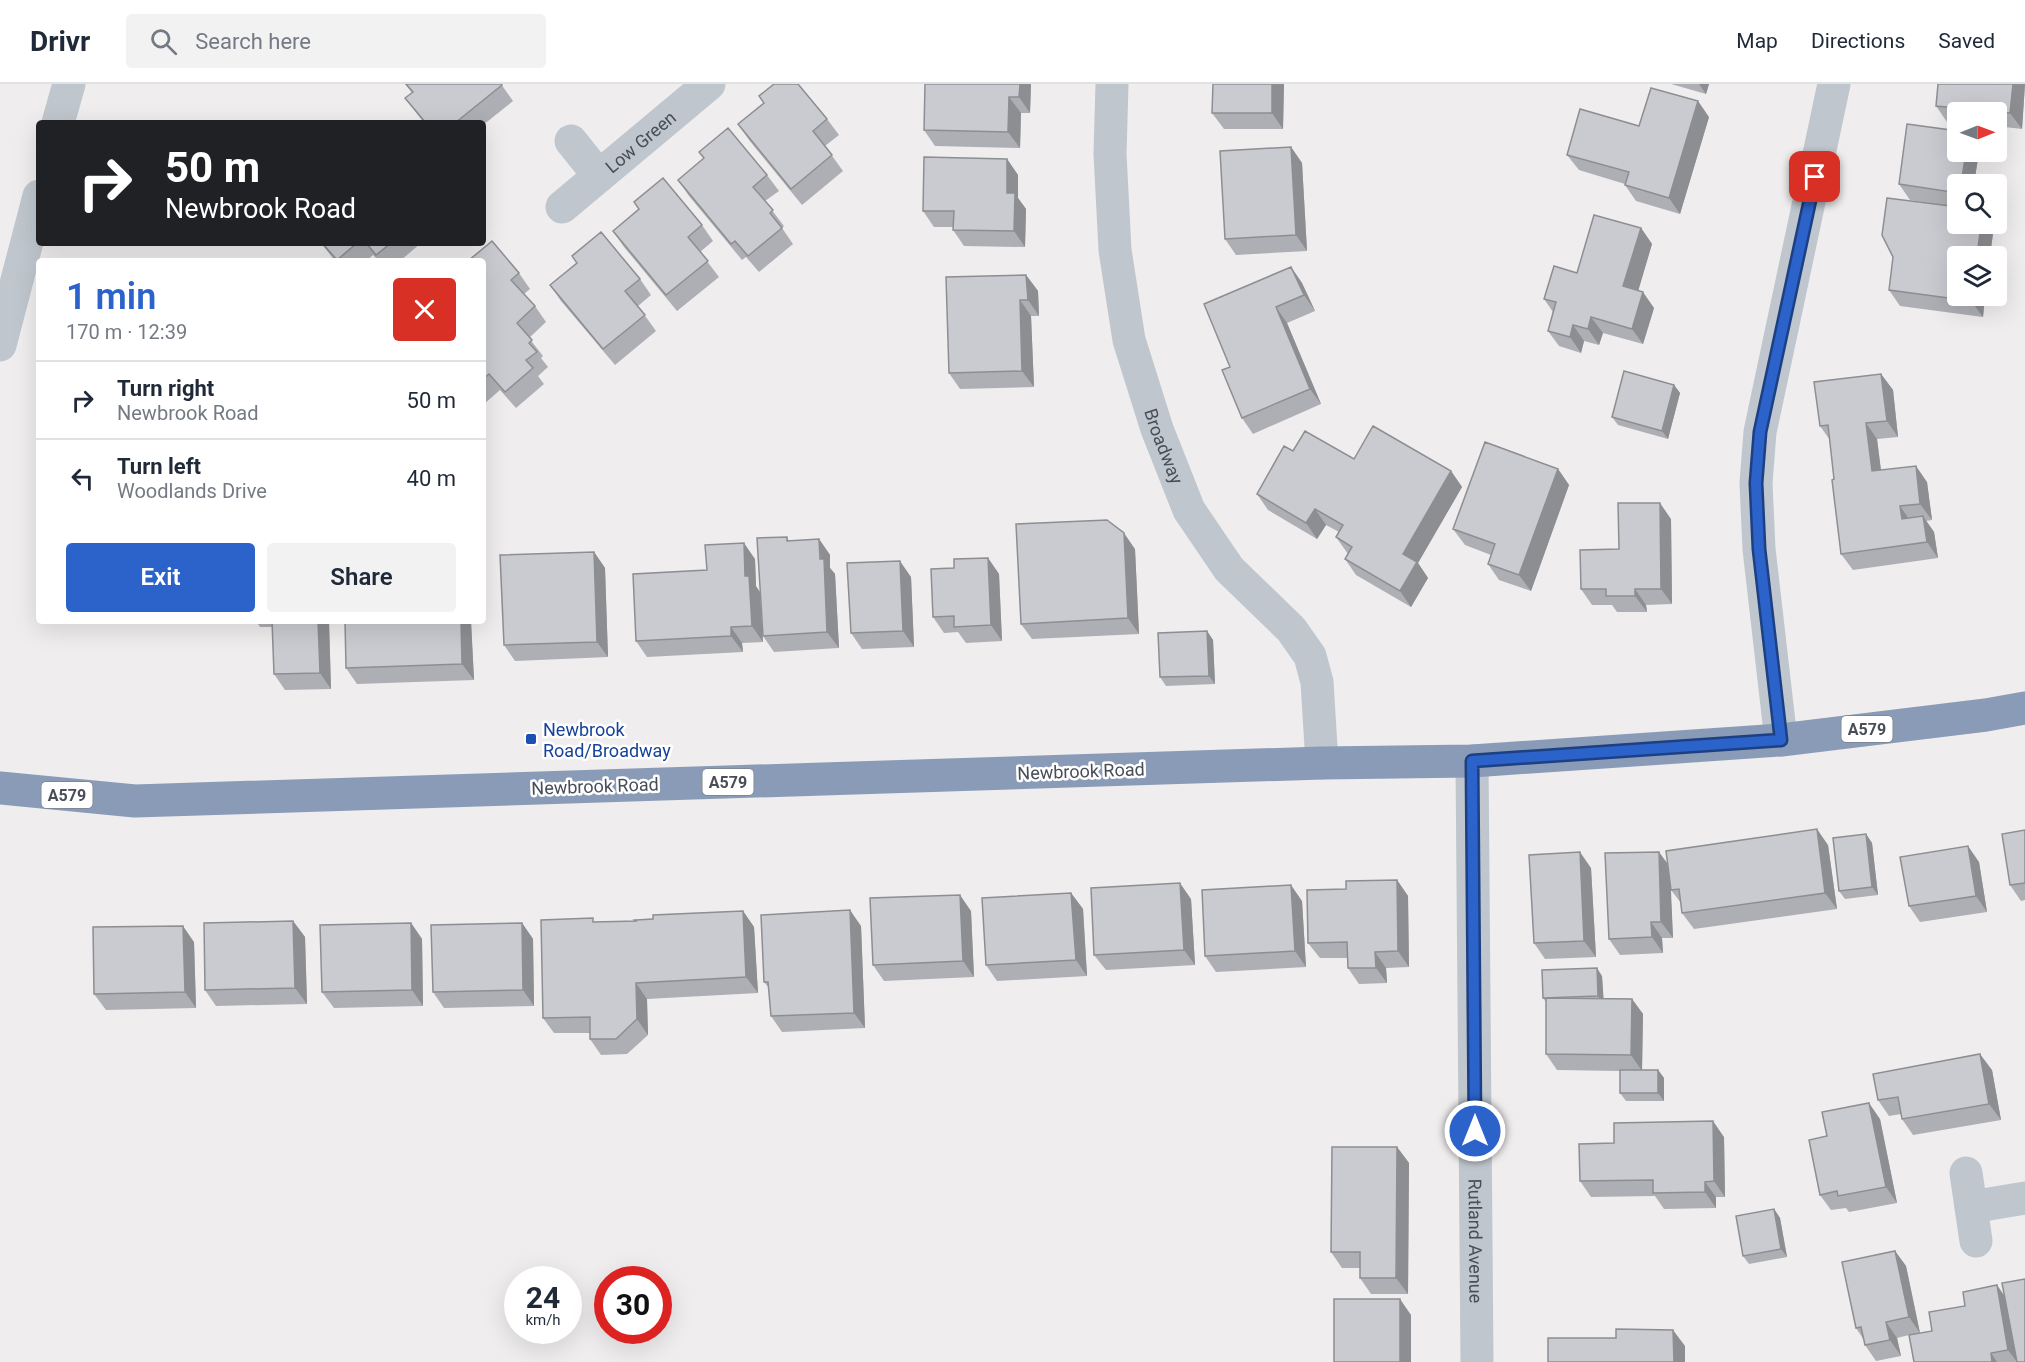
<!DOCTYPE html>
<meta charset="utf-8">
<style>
body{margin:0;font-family:Roboto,sans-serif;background:#f2f2f3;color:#1f2937;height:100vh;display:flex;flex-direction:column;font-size:22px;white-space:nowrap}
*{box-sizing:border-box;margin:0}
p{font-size:20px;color:#747a83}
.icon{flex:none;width:33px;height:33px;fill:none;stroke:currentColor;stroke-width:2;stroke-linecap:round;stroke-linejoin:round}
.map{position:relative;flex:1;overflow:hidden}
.details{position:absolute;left:36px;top:174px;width:450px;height:366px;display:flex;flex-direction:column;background:#fff;border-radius:6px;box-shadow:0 6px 24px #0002}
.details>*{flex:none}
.hud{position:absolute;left:36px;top:36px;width:450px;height:126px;border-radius:6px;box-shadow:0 6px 24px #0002;background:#202124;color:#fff;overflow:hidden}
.needle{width:39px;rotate:89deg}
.fabs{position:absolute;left:1947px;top:18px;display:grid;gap:12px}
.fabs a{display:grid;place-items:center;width:60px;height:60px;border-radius:6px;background:#fff;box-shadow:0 6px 24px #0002;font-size:30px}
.speed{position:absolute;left:504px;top:1182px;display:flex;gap:12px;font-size:30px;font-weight:700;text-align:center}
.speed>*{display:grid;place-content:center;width:78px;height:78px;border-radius:50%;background:#fff;box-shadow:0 6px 24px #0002;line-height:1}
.speed small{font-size:15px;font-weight:400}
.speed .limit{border:9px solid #d22;background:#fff;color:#111}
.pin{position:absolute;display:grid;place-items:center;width:51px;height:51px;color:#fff;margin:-26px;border-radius:12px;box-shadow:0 3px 9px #0006}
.me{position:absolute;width:66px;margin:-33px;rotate:0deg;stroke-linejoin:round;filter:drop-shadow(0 0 4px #0008)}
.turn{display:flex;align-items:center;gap:21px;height:126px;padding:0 30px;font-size:27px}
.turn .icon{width:78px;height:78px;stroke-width:2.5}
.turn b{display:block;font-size:42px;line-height:51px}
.round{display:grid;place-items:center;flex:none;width:63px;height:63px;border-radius:6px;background:#f2f2f3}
.head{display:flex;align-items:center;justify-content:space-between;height:102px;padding:0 30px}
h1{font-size:36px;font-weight:600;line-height:45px;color:#2c63ca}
.button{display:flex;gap:12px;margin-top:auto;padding:12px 30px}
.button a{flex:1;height:69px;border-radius:6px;background:#2c63ca;color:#fff;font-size:24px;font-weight:600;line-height:69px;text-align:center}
.button a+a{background:#f2f2f3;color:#1f2937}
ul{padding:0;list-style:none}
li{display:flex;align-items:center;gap:18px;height:78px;padding:0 30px;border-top:2px solid #e0e1e3}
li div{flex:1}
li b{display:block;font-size:22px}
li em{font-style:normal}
header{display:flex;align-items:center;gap:36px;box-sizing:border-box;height:84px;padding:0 30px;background:#fff;border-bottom:2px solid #e0e1e3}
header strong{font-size:28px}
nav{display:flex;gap:33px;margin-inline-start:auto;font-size:21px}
.search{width:420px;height:54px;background:#f2f2f3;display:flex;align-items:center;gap:15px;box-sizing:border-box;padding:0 21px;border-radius:6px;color:#747a83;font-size:22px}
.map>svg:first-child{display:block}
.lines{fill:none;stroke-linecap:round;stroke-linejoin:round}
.street{stroke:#bfc6cd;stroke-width:33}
.highway{stroke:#899bb7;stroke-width:33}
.wall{fill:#aeafb4}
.shaded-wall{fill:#8d8e92}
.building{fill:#cacbd1;stroke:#8d8e92;stroke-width:1.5}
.route-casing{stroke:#1d4083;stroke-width:15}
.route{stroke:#2c63ca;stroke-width:10}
.transit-dot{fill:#1a4fb4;stroke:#fff;stroke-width:2}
.labels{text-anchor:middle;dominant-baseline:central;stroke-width:5;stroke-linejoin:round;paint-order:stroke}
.shield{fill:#fff;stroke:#7e838a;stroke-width:1.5}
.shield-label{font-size:16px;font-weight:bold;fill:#474e58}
.street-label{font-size:18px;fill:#474e58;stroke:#fff}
.transit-label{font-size:18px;fill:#164399;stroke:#fff;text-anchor:start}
</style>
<header>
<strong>Drivr</strong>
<div class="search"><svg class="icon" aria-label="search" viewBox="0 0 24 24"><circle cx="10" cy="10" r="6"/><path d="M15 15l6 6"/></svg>Search here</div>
<nav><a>Map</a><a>Directions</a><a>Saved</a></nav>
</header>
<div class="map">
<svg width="2025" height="1278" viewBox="0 0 2025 1278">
<rect width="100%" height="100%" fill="#efeded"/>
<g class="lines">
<g class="street">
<path id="s1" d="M1112 0 1110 70 1115 166 1129 256 1157 345 1189 426 1229 485 1291 545 1310 572 1317 598 1322 679"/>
<path d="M58 39 69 0"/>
<path d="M571 57 599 92"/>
<path id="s2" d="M562 123 709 0"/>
<path d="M0 261 39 112"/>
<path d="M1781 656 1759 465 1756 399 1760 348 1834 0"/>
<path id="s3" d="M1472 677 1477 1278"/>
<path d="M1966 1089 1976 1157"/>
<path d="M1971 1123 2025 1114"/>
</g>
<path class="highway" d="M0 704 135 717 1322 679 1472 677 1781 656 1986 631 2025 624"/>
</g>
<path class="wall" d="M405 0H501L513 17 483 41V39H424L405 14 412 9Z
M1031 0 1030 29H1021L1020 64 935 62 924 46Z
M1284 0 1283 45H1224L1212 29Z
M1671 0H1709L1706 10Z
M2025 0 2022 45 1996 42V28H1958V39L1947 38 1936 22Z
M759 12 827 35 839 51 825 62 843 87 802 121 749 56 738 40 764 19Z
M1709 33 1680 130 1636 117 1625 101V100L1579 86 1567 71 1639 42Z
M1291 63 1302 79 1307 167 1236 171 1225 155Z
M1958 68H1979L1974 100H1958V140L1994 142 1990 172H1958L1985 212 1983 233 1900 222 1889 206 1949 122 1910 116 1899 100Z
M1007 75 1018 91V114L1026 125 1025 163 964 162 953 146V143H934L923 127Z
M767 91 779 107 765 117 784 142 782 144 793 160 759 188 746 173 742 176 689 112 678 96Z
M702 141 713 157 700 168 719 193 677 227 624 163 613 147Z
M1641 144 1652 160 1638 206 1654 224 1643 260 1603 249 1599 261 1584 257 1581 269 1559 262 1548 247 1553 228 1544 215 1577 189Z
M321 159H421L400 177H379L373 171 366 177H335Z
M483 177 519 189 530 205 524 210 535 222 546 238 529 254 543 272 541 274 548 283 538 292 544 300 516 324 500 306 484 320 483 319Z
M1291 183 1302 199 1315 227 1287 239 1321 320 1253 350 1242 334 1230 283Z
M1026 191 1038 207 1039 232H1031L1034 303 960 305 949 289Z
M640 195 651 211 638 222 656 247 615 281 561 217 550 201Z
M1881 290 1893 306 1898 353 1877 355 1881 386 1927 398 1932 436 1926 437 1934 448 1938 474 1853 486 1841 470 1830 356 1820 342Z
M1674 301 1680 309 1668 355 1618 341 1612 333Z
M1293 367 1451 387 1462 403 1418 479 1428 494 1411 523 1356 491 1345 475 1348 470 1336 453 1339 448 1326 441 1317 455 1268 426 1257 410Z
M1558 385 1569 401 1531 507 1499 496 1488 480 1491 471 1465 461 1453 445Z
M1671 435 1672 520 1646 521 1647 528H1617L1612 521H1592L1581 505 1619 465Z
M787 453 789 457 819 455 830 471V484L835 490 839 564 774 568 763 552Z
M1135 465 1139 550 1032 555 1021 540Z
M594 468 605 484 608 573 515 577 504 561Z
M988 474 999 490 1002 557 966 559 958 548 944 549 933 533 954 484Z
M755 475 756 502 763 558 742 559 743 568 647 573 636 557 707 486Z
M911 493 914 563 862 565 851 549Z
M256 537H329L331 605 285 606 274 590 272 543H260Z
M471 537 474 596 357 600 346 584Z
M1207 547 1213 556 1215 600 1166 602 1160 593Z
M2025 746V816L2021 817 2010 801Z
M1866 750 1872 759 1878 811 1845 815 1839 807Z
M1828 761 1837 825 1694 845 1682 829 1681 819 1671 806 1670 798 1673 854H1662L1663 869 1620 871 1609 855 1668 781Z
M1979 778 1987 828 1920 838 1909 822Z
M1591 784 1596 873 1545 875 1534 859Z
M1397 796 1408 812 1409 883 1386 884 1387 899 1359 900 1348 884 1347 874H1320L1308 859 1346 805Z
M1071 809 1083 825 1087 892 997 897 986 881Z
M1191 815 1195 881 1106 886 1094 871Z
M1302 817 1306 883 1216 888 1205 872Z
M743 827 754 843 758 909 647 915 648 951 627 970 601 971 590 955V949H554L543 934 596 838 636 837 635 836Z
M971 827 974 893 884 897 873 881Z
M293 837 305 853 307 920 216 922 205 906Z
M411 839 422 855 423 922 334 924 322 908Z
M522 839 533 855 534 922 444 924 433 908Z
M861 842 865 944 782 948 771 932 769 904 764 898Z
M194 858 196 924 106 926 94 910Z
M1602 892 1603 914 1632 915 1643 930 1642 986H1658L1664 994V1017H1626L1620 1009V987L1557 986 1546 970V918L1543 914Z
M1992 986 2001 1036 1913 1051 1902 1035 1901 1030 1889 1032 1878 1016Z
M1880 1035 1897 1119 1849 1128 1846 1124 1831 1126 1820 1111 1827 1052Z
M1724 1053 1725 1113H1716V1124L1664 1125 1655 1112 1591 1113 1580 1097 1614 1059Z
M1397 1063 1409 1079 1408 1210H1371L1360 1194V1184H1342L1331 1168Z
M1774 1125 1780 1134 1787 1173 1749 1180 1743 1172Z
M1895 1167 1906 1182 1920 1249 1932 1247 1965 1222 2025 1278H1914L1909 1251 1897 1254 1901 1272 1876 1277 1865 1261 1864 1256 1856 1244Z"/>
<path class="shaded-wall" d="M1020 0H1031L1030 29 1019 13Z
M1272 0H1284L1283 45 1272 29Z
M1699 0H1709L1706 10Z
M2013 0H2025L2022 45 2010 29Z
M1009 13 1021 29 1020 64 1008 48Z
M1698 17 1709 33 1680 130 1669 114Z
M1291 63 1302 79 1307 167 1296 151Z
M1966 68H1979L1974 100H1961Z
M1007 75 1018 91V114L1026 125 1025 163 1014 147 1007 109Z
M1981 140H1992L1994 142 1990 172H1977Z
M1641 144 1652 160 1635 218 1623 202Z
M1291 183 1302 199 1315 227 1304 211Z
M1026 191 1038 207 1039 232 1028 216Z
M1643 208 1654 224 1643 260 1632 245Z
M1972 212H1985L1983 233 1971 217Z
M1020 216 1031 232 1034 303 1022 287Z
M1276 223 1287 239 1321 320 1310 305Z
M1591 233 1603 249 1599 261 1588 245Z
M1573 241 1584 257 1581 269 1570 253Z
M1881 290 1893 306 1898 353 1887 337Z
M1674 301 1680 309 1668 355 1662 347Z
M1866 339 1877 355 1883 403 1872 387Z
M1916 382 1927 398 1932 436 1920 420Z
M1558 385 1569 401 1531 507 1519 491Z
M1451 387 1462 403 1418 479 1428 494 1411 523 1400 507 1403 470Z
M1660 419 1671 435 1672 520 1661 505Z
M1900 422 1911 438 1902 435Z
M1315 425 1326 441 1317 455 1306 439Z
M1923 432 1934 448 1938 474 1927 458Z
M1124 449 1135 465 1139 550 1128 534Z
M819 455 830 471V484L835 490 839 564 827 548Z
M744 459 755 475 756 502 760 508 763 558 752 542 745 492Z
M594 468 605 484 608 573 597 558Z
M988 474 999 490 1002 557 991 541Z
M900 477 911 493 914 563 903 547Z
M1635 505 1646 521 1647 528 1635 512Z
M318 537H329L331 605 320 589Z
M461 537H471L474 596 462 580Z
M731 543 742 559 743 568 731 552Z
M1207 547 1213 556 1215 600 1209 592Z
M1817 745 1828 761 1837 825 1825 809Z
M1866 750 1872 759 1878 811 1872 803Z
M1968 762 1979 778 1987 828 1976 812Z
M1580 768 1591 784 1596 873 1584 857Z
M1659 768 1670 783 1673 854 1661 838Z
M1397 796 1408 812 1409 883 1398 867Z
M1180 799 1191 815 1195 881 1184 866Z
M1291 801 1302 817 1306 883 1295 867Z
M1071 809 1083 825 1087 892 1076 876Z
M960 811 971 827 974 893 963 877Z
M850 826 861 842 865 944 854 929Z
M743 827 754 843 758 909 746 893Z
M293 837 305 853 307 920 295 904Z
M1651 838 1662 854 1663 869 1652 853Z
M411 839 422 855 423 922 412 906Z
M522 839 533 855 534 922 523 906Z
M183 842 194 858 196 924 185 908Z
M1375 868 1386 884 1387 899 1376 884Z
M1597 884 1602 892 1604 920 1598 912Z
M636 899 647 915 648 951 637 935Z
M1632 915 1643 930 1642 987 1631 971Z
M1980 970 1992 986 2001 1036 1989 1020Z
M1658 986 1664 994V1017L1658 1009Z
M1869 1019 1880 1035 1897 1119 1886 1103Z
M1713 1037 1724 1053 1725 1113 1714 1097Z
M1397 1063 1409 1079 1408 1210 1396 1194Z
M1705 1098 1716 1113V1124L1705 1108Z
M1774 1125 1780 1134 1787 1173 1781 1165Z
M1895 1167 1906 1182 1920 1249 1909 1233Z
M1997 1201 2008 1217 2017 1278 2008 1266Z
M1400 1215 1411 1231V1278H1400Z
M1886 1238 1897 1254 1901 1272 1890 1256Z
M1673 1246 1685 1262V1278H1674Z
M1991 1269 1997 1278H1992Z"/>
<path class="building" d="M406 0H501L502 1 455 39H426L405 14 413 8Z
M774 0H798L827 35 813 47 832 71 791 105 738 40 764 19 759 12Z
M925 0H1020L1019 13H1009L1008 48 924 46Z
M1213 0H1272V29H1212Z
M1938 0H2013L2010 29 1936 22Z
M1651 4 1698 17 1669 114 1625 101 1629 88 1567 71 1580 25 1639 42Z
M1907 40 1958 47V68H1966L1961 100H1958V109L1899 100Z
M728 44 767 91 753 103 773 126 770 129 782 144 748 172 735 157 731 160 678 96 704 74 699 68Z
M1291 63 1296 151 1225 155 1220 67Z
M924 73 1007 75V109H1015L1014 147 953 146 954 127H923Z
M663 94 702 141 688 153 708 177 666 211 613 147 639 125 634 118Z
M1887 114 1958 123V140H1981L1977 172H1958V212H1972L1971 217 1889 206 1893 173 1882 151Z
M1594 131 1641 144 1623 202 1643 208 1632 245 1591 233 1588 245 1573 241 1570 253 1548 247 1556 218 1544 215 1554 182 1577 189Z
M601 148 640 195 625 207 645 231 603 265 550 201 577 179 572 172Z
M492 157 519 189 511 196 535 222 517 239 532 256 529 259 537 268 526 276 533 284 505 308 489 290 483 295V177H468Z
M322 159H357L337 176Z
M366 159H391L376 171Z
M1291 183 1304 211 1276 223 1310 305 1242 334 1222 286 1230 283 1204 220Z
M1026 191 1028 216H1020L1022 287 949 289 946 193Z
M1624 287 1674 301 1662 347 1612 333Z
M1881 290 1887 337 1866 339 1872 387 1916 382 1920 420 1900 422 1902 435 1923 432 1927 458 1841 470 1832 396 1834 395 1828 341 1820 342 1814 298Z
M1373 342 1451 387 1403 470 1417 478 1400 507 1345 475 1352 463 1336 453 1343 441 1315 425 1306 439 1257 410 1284 362 1293 367 1305 347 1354 375Z
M1485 358 1558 385 1519 491 1488 480 1495 460 1453 445Z
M1618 419H1660L1661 505H1635V512H1606V505H1581L1580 466 1619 465Z
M1107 436 1124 449 1128 534 1021 540 1016 440Z
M787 453V457L819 455 820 475H824L827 548 763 552 757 454Z
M744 459 745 492H749L752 542 731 543V552L636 557 633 490 707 486 705 461Z
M594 468 597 558 504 561 500 471Z
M988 474 991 541 954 543V532L933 533 931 485 954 484V475Z
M900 477 903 547 851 549 847 479Z
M272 537H318L320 589 274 590Z
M345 537H461L462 580 346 584Z
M1207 547 1209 592 1160 593 1158 549Z
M1817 745 1825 809 1682 829 1679 805 1671 806 1666 767Z
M2025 746V799L2010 801 2002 750Z
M1866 750 1872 803 1839 807 1833 754Z
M1968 762 1976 812 1909 822 1900 773Z
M1580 768 1584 857 1534 859 1529 771Z
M1659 768 1661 838H1651L1652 853 1609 855 1605 769Z
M1397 796 1398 867 1375 868 1376 884H1348L1347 858 1308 859 1307 806 1346 805V797Z
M1180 799 1184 866 1094 871 1091 804Z
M1291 801 1295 867 1205 872 1202 806Z
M1071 809 1076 876 986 881 982 814Z
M960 811 963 877 873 881 870 814Z
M850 826 854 929 771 932 768 898H764L761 831Z
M743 827 746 893 636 899 637 935 616 955H590V933L543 934 541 836 593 834V838L637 837 635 836 653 835V831Z
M293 837 295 904 205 906 204 839Z
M411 839 412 906 322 908 320 841Z
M522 839 523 906 433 908 431 841Z
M183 842 185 908 94 910 93 843Z
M1597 884 1598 912 1543 914 1542 886Z
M1546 914 1632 915 1631 971 1546 970Z
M1980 970 1989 1020 1902 1035 1898 1013 1878 1016 1873 990Z
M1620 986H1658V1009H1620Z
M1869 1019 1886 1103 1838 1112 1837 1107 1820 1111 1809 1056 1827 1052 1822 1028Z
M1713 1037 1714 1097 1705 1098V1108L1653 1109V1096L1580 1097 1579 1060 1614 1059V1039Z
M1332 1063H1397L1396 1194H1360V1168H1331Z
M1774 1125 1781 1165 1743 1172 1736 1132Z
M1895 1167 1909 1233 1886 1238 1890 1256 1865 1261 1861 1243 1856 1244 1842 1178Z
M2025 1195V1278H2017L2002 1199Z
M1997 1201 2008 1266 1991 1269 1992 1278H1914L1909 1251 1932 1247 1929 1228 1965 1222 1963 1208Z
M1334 1215H1400V1278H1334Z
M1616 1245 1673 1246 1674 1278H1548V1254H1616Z"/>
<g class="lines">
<g class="route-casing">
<path id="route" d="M1475 1047 1472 677 1781 656 1759 465 1756 399 1760 348 1815 93"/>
</g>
<use href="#route" class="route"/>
</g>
<rect class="transit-dot" x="525" y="649" width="12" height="12" rx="3"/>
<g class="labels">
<g class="shield">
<rect x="1841.5" y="632" width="51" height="26" rx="4.5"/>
<rect x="702.5" y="685" width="51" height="26" rx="4.5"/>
<rect x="41.5" y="698" width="51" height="26" rx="4.5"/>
</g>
<g class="shield-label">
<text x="1867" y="645">A579</text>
<text x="728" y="698">A579</text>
<text x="67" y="711">A579</text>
</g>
<g class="street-label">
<text stroke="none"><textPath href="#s2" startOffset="102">Low Green</textPath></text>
<text stroke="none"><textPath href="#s1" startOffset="369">Broadway</textPath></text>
<text transform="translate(1081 687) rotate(-2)">Newbrook Road</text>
<text transform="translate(595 702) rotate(-2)">Newbrook Road</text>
<text stroke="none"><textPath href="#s3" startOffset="480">Rutland Avenue</textPath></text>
</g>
<g class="transit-label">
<text x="543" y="645">Newbrook<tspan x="543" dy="21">Road/Broadway</tspan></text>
</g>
</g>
</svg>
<div class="fabs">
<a><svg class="needle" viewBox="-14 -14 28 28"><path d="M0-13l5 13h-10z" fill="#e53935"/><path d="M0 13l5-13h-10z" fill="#747a83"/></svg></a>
<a><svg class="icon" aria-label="search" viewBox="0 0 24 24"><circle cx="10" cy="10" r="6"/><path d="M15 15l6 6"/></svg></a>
<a><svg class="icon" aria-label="layers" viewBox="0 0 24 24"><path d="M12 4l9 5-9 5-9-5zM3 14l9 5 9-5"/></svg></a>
</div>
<div class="speed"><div>24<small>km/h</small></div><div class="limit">30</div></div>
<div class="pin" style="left:1815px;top:93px;background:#d93025"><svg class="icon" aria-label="arrive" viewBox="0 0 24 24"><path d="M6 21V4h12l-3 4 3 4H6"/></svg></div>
<svg class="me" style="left:1475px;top:1047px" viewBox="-20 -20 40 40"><circle r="17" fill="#2c63ca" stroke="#fff" stroke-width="3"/><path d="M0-11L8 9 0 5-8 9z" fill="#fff"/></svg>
<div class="hud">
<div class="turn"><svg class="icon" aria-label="right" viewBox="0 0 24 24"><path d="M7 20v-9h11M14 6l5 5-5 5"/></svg><div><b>50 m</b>Newbrook Road</div></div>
</div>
<section class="details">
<div class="head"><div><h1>1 min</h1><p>170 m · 12:39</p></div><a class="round" style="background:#d93025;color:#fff"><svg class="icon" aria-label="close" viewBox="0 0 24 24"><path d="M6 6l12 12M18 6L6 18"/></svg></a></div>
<ul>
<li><svg class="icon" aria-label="right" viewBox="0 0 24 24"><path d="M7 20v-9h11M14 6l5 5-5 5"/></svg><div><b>Turn right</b><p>Newbrook Road</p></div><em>50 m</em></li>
<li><svg class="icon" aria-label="left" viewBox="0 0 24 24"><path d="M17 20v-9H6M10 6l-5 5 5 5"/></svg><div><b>Turn left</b><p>Woodlands Drive</p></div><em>40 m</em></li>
</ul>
<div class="button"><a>Exit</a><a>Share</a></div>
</section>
</div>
